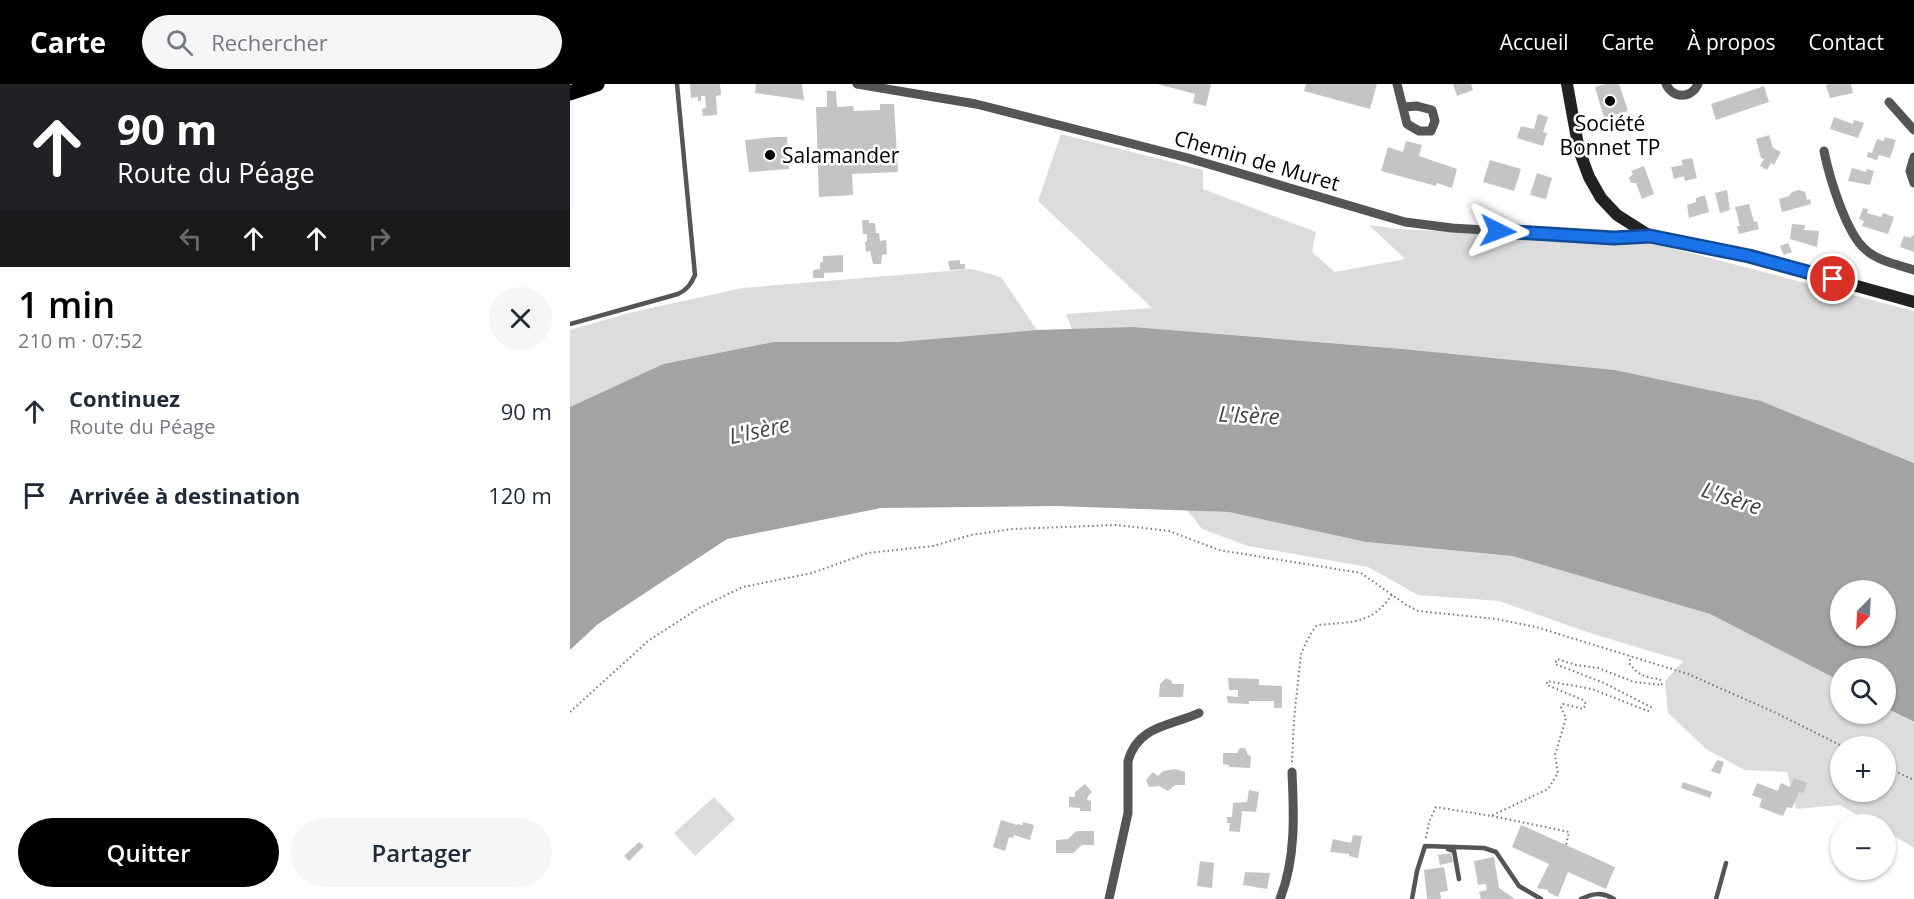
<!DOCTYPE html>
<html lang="fr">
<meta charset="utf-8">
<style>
body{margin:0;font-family:"Open Sans",sans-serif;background:#f6f6f7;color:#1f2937;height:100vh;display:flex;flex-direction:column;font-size:22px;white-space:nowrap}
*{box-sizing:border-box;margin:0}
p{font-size:20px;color:#747a83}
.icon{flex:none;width:33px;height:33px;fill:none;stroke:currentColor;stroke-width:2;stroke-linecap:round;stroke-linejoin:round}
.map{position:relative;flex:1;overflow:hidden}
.sheet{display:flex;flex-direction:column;background:#fff;width:570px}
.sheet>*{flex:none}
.banner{background:#202124;color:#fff;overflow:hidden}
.needle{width:39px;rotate:204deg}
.tools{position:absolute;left:1260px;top:496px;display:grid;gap:12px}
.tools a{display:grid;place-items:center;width:66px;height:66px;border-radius:50%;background:#fff;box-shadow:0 2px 4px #0004;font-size:30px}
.pin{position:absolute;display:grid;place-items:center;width:51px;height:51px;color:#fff;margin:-26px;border:3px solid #fff;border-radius:50%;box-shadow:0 2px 6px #0007}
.me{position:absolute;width:66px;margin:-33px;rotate:93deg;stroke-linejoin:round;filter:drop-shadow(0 0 4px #0008)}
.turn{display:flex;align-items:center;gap:21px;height:126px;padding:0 18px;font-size:27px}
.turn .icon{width:78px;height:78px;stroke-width:2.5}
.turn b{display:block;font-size:42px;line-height:51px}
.lanes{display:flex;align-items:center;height:57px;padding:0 18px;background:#0003;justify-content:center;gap:30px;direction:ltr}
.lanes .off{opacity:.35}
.round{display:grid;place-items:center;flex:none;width:63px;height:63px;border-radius:32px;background:#f6f6f7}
.headline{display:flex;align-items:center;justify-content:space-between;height:102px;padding:0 18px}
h1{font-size:36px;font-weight:600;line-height:45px;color:#000}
.action{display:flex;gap:12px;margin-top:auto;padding:12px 18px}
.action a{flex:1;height:69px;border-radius:36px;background:#000;color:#fff;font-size:24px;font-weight:600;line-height:69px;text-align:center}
.action a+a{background:#f6f6f7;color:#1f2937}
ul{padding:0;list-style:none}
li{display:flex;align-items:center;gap:18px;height:84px;padding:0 18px}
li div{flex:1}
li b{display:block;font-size:22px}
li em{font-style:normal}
header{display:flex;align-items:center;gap:36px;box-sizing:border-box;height:84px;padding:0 30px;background:#000;color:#fff}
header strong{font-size:28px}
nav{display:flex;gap:33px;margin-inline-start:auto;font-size:21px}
.search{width:420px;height:54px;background:#f6f6f7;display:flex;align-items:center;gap:15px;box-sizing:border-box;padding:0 21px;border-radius:33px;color:#747a83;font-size:22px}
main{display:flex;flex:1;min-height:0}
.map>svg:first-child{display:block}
.green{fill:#dcdcdc;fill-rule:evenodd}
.water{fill:#a3a3a3;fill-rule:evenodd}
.building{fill:#c4c4c4}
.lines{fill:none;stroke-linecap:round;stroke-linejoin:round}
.primary-casing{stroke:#dbdbdb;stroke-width:16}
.path{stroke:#777;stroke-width:2;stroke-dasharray:1.5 3;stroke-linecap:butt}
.lane{stroke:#555;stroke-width:4.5}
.street{stroke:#555;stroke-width:9}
.secondary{stroke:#222;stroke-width:12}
.primary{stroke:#000;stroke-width:15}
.route-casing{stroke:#114b97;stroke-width:15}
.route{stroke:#1a73e8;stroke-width:10}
.poi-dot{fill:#000;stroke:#fff;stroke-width:2}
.labels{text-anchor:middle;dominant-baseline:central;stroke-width:5;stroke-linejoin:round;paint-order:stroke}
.poi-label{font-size:21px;fill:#000;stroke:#fff}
.street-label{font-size:21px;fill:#000;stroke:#fff}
.water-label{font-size:22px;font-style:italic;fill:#444;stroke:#fff}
</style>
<header>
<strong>Carte</strong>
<div class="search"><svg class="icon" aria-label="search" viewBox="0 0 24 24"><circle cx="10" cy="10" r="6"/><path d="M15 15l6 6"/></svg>Rechercher</div>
<nav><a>Accueil</a><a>Carte</a><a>À propos</a><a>Contact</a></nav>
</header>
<main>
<section class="sheet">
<div class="banner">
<div class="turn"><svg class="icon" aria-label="ahead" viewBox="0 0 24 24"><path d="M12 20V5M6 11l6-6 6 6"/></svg><div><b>90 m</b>Route du Péage</div></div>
<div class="lanes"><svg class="icon off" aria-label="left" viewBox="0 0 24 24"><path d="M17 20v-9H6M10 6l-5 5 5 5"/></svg><svg class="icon" aria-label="ahead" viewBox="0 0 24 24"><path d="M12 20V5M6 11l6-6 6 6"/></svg><svg class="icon" aria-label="ahead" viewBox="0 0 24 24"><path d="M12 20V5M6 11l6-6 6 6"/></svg><svg class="icon off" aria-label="right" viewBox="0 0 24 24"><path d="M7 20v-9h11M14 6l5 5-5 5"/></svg></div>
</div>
<div class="headline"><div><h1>1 min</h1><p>210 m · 07:52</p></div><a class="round"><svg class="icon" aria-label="close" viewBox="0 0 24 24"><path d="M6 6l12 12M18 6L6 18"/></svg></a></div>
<ul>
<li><svg class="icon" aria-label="ahead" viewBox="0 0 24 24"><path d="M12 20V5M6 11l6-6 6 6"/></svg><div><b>Continuez</b><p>Route du Péage</p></div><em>90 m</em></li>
<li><svg class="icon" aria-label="arrive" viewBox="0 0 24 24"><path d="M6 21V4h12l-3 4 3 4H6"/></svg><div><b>Arrivée à destination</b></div><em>120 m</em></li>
</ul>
<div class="action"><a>Quitter</a><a>Partager</a></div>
</section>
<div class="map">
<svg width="1344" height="815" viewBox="0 0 1344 815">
<rect width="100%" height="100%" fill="#fff"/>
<path class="green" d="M491 50 633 86V105L746 148 742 168 765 188 835 175 799 141 829 145 1082 159 1344 227V379L1191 317 1045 286 833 265 563 243 502 246 496 230 582 224 468 117Z
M402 185 431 193 467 246 327 258H203L93 280 0 323V246L59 229 172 204Z
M617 426 659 428 796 458 942 472 1140 530 1270 597V630H1316V624L1344 639V764L1316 747V741H1305L1270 721 1226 725 1217 688 1175 686 1136 665 1098 629 1095 597 1113 577 1023 550 929 517 848 511 798 483 678 462 632 445ZM1270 663H1316V708H1270Z
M144 713 165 735 125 772 104 749Z"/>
<path class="water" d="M563 243 833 265 1045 286 1191 317 1344 379V638L1316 624V585H1270V597L1140 530 942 472 796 458 659 428 486 422 311 424 157 455 28 540 0 566V323L93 280 203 258H327L467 246ZM1270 507H1316V552H1270Z"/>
<path class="building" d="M120 0H150L151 11 146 12 147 31 133 32 132 25 136 24 135 12H131V17H128V13L121 14Z
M186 0H232L234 16 185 9Z
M587 0H641L636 22 623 19 625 10Z
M736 0H807L800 25 734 7Z
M883 0H901L903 6 887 12Z
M1036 0H1049L1058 27 1034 34 1025 3Z
M1260 0H1281L1283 9 1260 14 1256 1Z
M1194 2 1199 18 1146 36 1141 20Z
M257 7H266L267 23 283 22 284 27 310 26V20H324L328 88 282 90 283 111 249 113 246 23H257Z
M968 30 978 33 973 48 977 49 973 62 947 54 951 42 964 45Z
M1264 33 1283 40 1284 36 1294 39 1288 54 1260 45Z
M1199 51 1203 64 1211 68 1204 81 1201 79 1197 86 1190 82 1194 75 1191 74 1186 55Z
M206 53H217L219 85 179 88 175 56Z
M1315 53 1326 56 1320 74 1309 71 1307 76 1297 73 1298 68 1302 69 1307 55 1314 57Z
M836 57 852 61 849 72 887 85 882 104 867 99 866 102 811 87 818 63 833 68Z
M1122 74 1127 94 1115 97 1114 92 1104 95 1101 83 1113 81 1111 76Z
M920 76 951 85 944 107 913 98Z
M1074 82 1084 110 1072 115 1066 99H1061L1059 94 1063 90 1061 87Z
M1282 84 1296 88 1297 85 1304 87 1300 101 1278 97Z
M967 89 982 94 976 115 960 111Z
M1157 106 1160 126 1150 129 1145 109Z
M1229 106 1235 108 1237 116 1240 115 1241 120 1212 128 1209 115 1219 112 1222 108Z
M1135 111 1139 128 1119 134 1117 121 1126 118V114Z
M1179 120 1184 138 1187 137 1189 145 1169 150 1167 142H1170L1165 123Z
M1293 124 1298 125 1297 129 1311 133 1313 129 1324 133 1318 150 1292 142 1294 137 1289 135Z
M292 136H299V139H305L306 149H309L310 157 316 156 317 170 312 171 311 180H303L300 167 296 168 295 158 297 157V150H293Z
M1222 140 1235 141 1234 146 1249 147 1247 163 1220 155Z
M1342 151 1344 152V168L1330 163 1334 152 1341 154Z
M1218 159 1222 168 1214 171 1210 162Z
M273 171V188L254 189V194H243V186L250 185V179L253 178V172Z
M390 176V180H395V185L380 186 378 177Z
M596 594 602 597V600H614L613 613H589L590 600Z
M658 594 689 595V601L712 602V624H704V617H679V620L658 619 657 612 668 613V606H659Z
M670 664H675L678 671 681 672 680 684 659 683V681L653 680V669H667Z
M1147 676 1154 678 1150 690 1141 687Z
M605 685 615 688V701H605L598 707 589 702 579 703 576 696 583 688 588 692 593 687Z
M1224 694 1237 699 1233 709 1229 708 1222 724 1217 723 1213 732 1189 723 1192 715 1182 711 1187 699 1208 707 1211 699 1220 703Z
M1113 698 1142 708 1140 714 1111 704Z
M515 700 522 708 518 712 517 716 521 717V727H510V724L499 723V713H505V708Z
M679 706 689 708 686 728 672 727 670 748 659 747 660 739H657V733H662L663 719 677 718Z
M431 736 447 741V740L452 741 453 738 464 741 460 756 444 751 443 754 439 753 435 767 423 763Z
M951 741 1045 783 1036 805 998 788 988 813 978 808V806L967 804 979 780 942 763Z
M506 747H524V761H512L503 769H486V756L498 755Z
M783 751 792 752 788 774 779 772V770L760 768 763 755 781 759Z
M69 758 74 762 59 777 54 772Z
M881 769 883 778 870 781 868 771Z
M924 773 929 804 945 815H911L909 808 917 806 916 800 908 801 904 777Z
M630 777 644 779 642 804 627 802Z
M874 783 878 807 870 808 871 815H857L854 786Z
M675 788 700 789 697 805 673 801Z"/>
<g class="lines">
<g class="primary-casing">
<path id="primary" d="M0 9 27 0"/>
</g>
<path class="path" d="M0 628 78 557 129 524 173 503 242 489 298 469 363 462 401 451 442 445 547 441 599 447 649 466 791 489 835 520 848 527 926 535 966 543 1118 590 1204 628 1274 663
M722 678 724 635 731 570C735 560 740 550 747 541 779 538 803 541 822 510
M1316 683 1344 696
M922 732 999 748 996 761
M856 754 859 738 866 723 921 732 978 705 988 689 985 671 996 634 991 624 993 620 1013 625 1016 620 1013 616 977 601V597L1022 605 1078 627 1081 623 1034 599 985 580 987 575 1006 581 1028 584 1064 598 1092 601 1090 595C1076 594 1068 591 1059 579L1061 572"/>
<path class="lane" d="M0 240 108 210C117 206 121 200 125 191L107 0
M878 765 884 767 889 795
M842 815 847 787 855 762 914 764 926 768 949 802 971 815
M1011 815C1023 809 1032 808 1044 815
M1146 815 1156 779"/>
<path class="street" d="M287 0 406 20 618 74 835 138 882 144 1044 154 1080 152
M827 0 837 40 849 47H861L865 37 862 26 847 22 834 23
M1096 0C1103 15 1121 15 1128 0
M1319 18 1344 46
M1254 67C1259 92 1276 150 1296 166 1308 177 1329 181 1344 186
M1344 73 1340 87 1344 99
M539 815 558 729V677C568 641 601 642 629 629
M710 815C726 774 724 731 722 688"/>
<path class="secondary" d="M997 0 1009 66 1019 93 1031 114 1047 131 1080 152 1179 172 1344 218"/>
<use href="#primary" class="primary"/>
</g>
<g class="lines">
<g class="route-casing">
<path id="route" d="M928 147 1044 154 1080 152 1179 172 1263 195"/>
</g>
<use href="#route" class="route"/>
</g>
<g class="poi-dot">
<circle cx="1040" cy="17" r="6"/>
<circle cx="200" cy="71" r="6"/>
</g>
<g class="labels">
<g class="poi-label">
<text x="1040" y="39">Société<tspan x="1040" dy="24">Bonnet TP</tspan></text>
<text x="212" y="71" text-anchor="start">Salamander</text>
</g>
<g class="street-label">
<text transform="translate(687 76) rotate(16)">Chemin de Muret</text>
</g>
<g class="water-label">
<text transform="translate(679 330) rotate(3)">L'Isère</text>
<text transform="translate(189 345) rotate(-12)">L'Isère</text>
<text transform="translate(1162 413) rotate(18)">L'Isère</text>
</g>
</g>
</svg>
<div class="tools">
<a><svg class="needle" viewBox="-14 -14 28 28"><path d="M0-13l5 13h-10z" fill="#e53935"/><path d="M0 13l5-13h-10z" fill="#747a83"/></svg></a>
<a><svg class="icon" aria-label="search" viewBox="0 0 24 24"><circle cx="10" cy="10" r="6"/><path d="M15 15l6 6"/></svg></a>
<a>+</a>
<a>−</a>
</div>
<div class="pin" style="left:1263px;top:195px;background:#d93025"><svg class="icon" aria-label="arrive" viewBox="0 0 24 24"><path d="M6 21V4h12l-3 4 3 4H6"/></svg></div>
<svg class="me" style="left:928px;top:147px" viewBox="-20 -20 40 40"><path d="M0-17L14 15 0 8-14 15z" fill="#1a73e8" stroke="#fff" stroke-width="4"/></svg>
</div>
</main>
